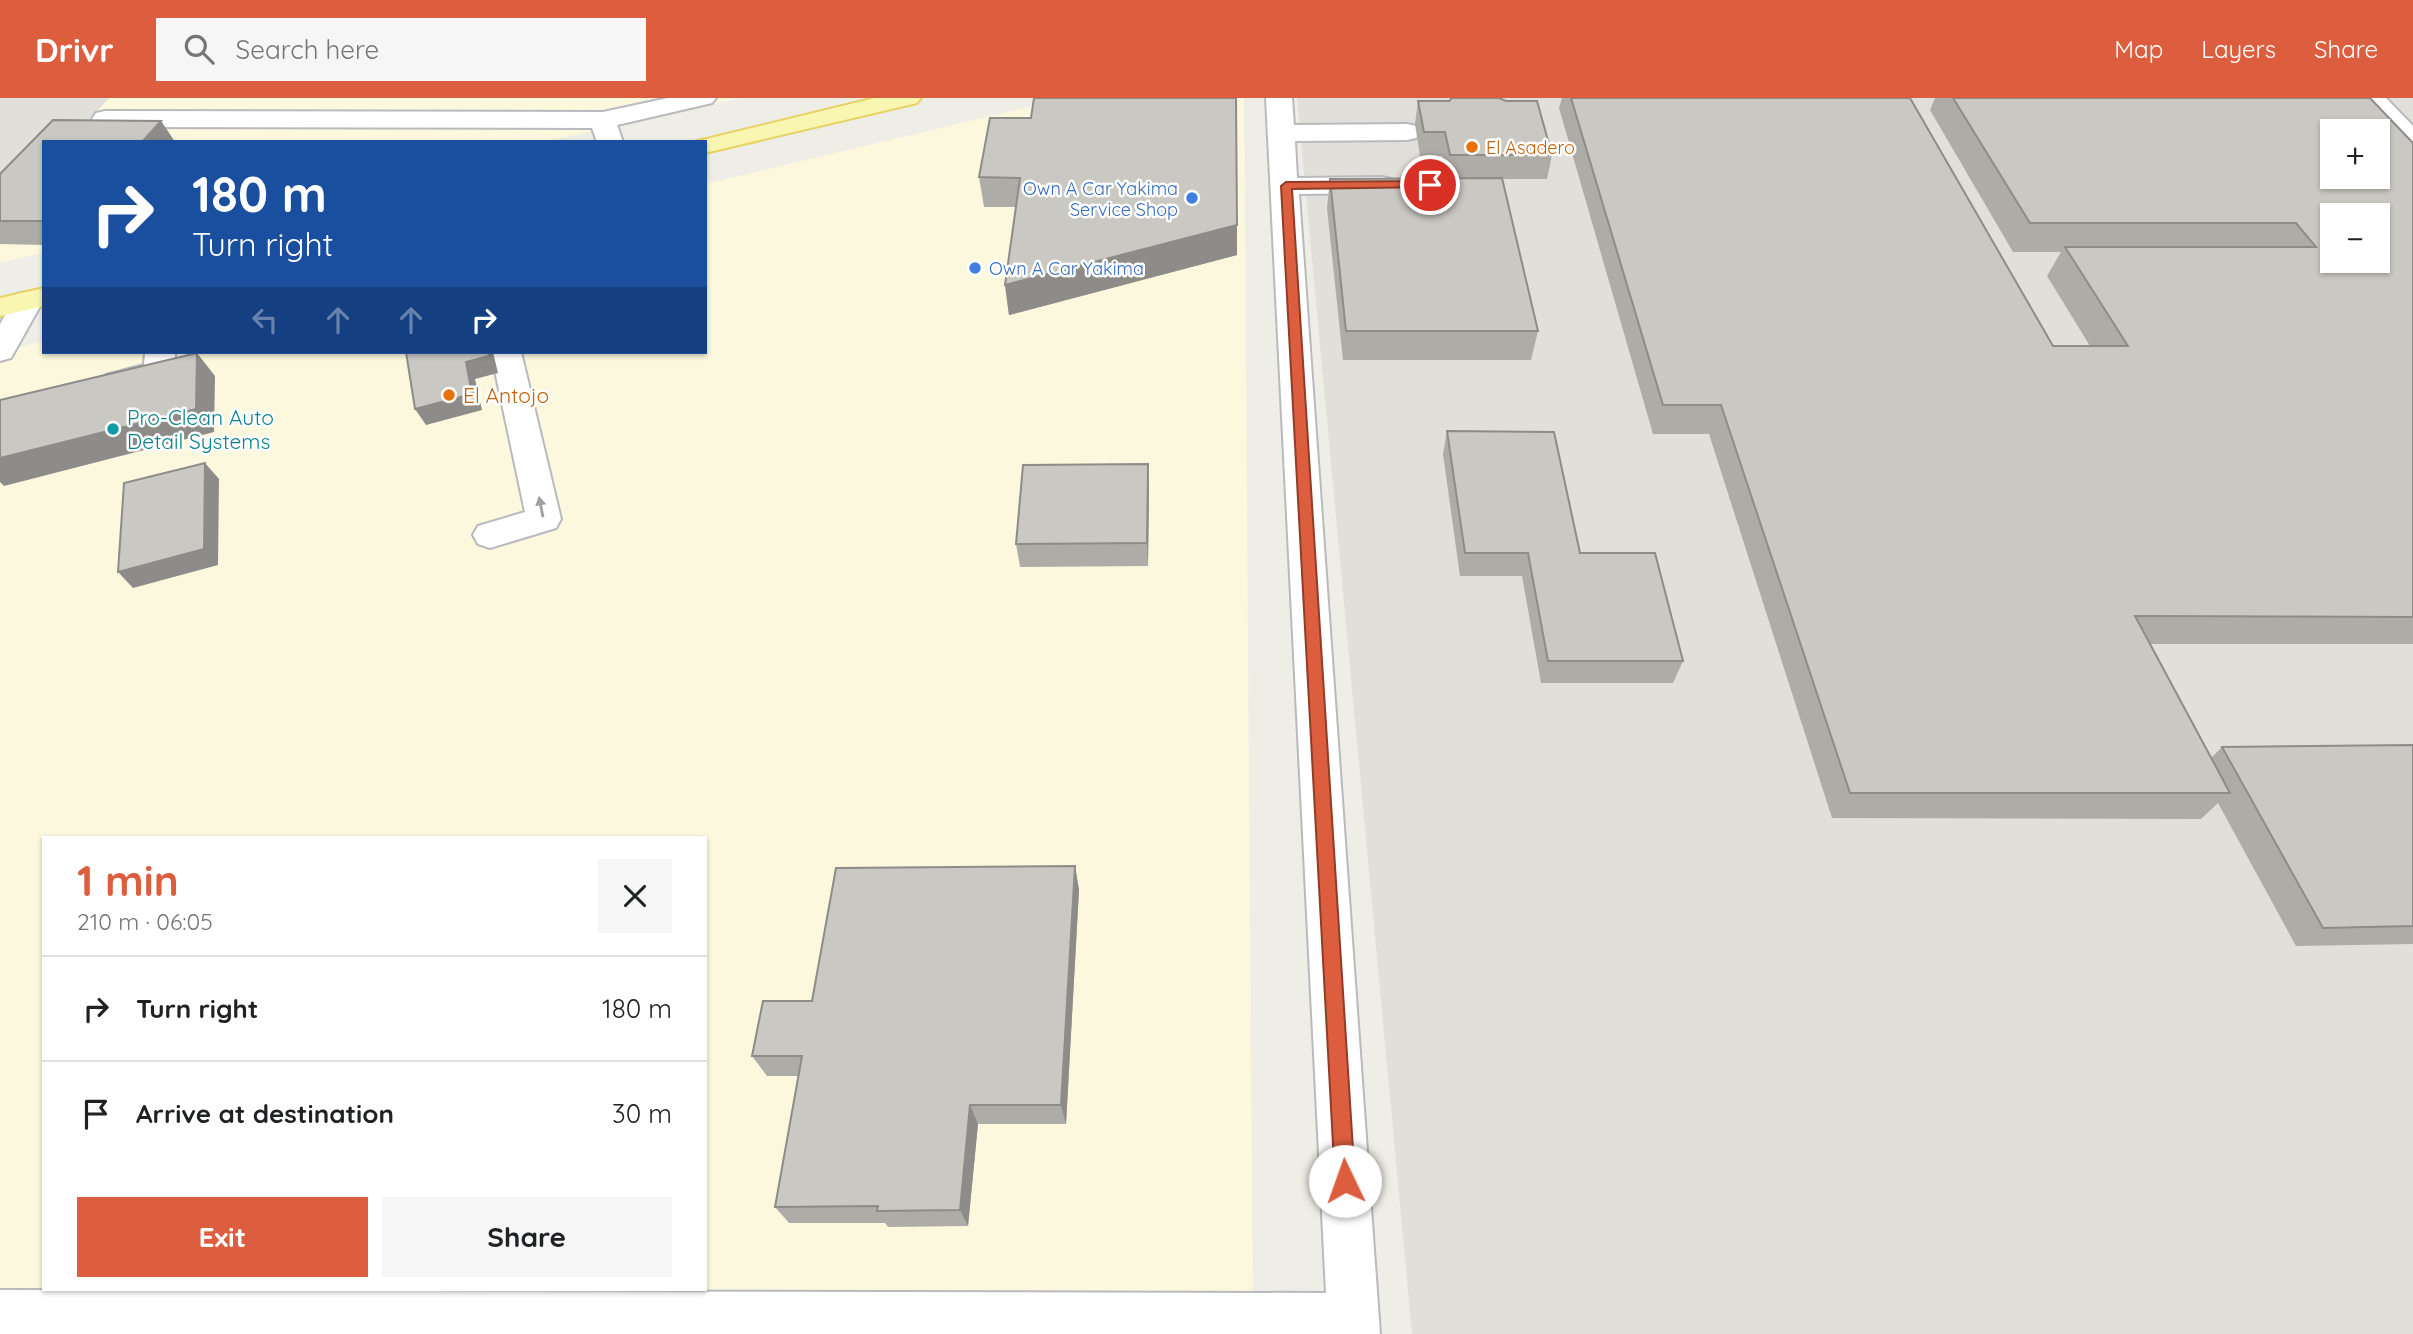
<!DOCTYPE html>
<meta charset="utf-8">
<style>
body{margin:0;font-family:Quicksand,sans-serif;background:#f6f6f6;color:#202124;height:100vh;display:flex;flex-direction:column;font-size:26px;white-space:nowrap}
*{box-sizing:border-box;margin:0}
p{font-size:23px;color:#757577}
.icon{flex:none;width:38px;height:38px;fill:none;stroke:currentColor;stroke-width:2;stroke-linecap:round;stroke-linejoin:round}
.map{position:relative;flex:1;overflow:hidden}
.side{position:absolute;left:42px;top:738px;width:665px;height:455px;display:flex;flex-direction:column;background:#fff;border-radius:0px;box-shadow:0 2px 5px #0004}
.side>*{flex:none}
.banner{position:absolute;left:42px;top:42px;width:665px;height:214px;border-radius:0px;box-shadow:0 2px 5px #0004;background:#1a4fa0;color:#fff;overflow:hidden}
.controls{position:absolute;left:2320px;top:21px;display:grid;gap:14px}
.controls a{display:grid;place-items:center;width:70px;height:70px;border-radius:0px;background:#fff;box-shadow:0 2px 5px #0004;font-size:35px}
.pin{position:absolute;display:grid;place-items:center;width:60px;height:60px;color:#fff;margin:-30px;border:4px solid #fff;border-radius:50%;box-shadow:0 2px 7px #0007}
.me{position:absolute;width:77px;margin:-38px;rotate:357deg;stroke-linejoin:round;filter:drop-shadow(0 0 5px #0008)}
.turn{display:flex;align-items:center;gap:24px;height:147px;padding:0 35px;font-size:32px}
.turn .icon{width:91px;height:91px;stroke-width:2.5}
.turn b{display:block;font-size:49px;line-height:60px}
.lanes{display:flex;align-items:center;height:66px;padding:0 35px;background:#0003;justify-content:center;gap:35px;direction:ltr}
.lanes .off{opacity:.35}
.round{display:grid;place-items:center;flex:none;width:74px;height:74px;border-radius:0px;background:#f6f6f6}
.head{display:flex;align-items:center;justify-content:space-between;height:119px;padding:0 35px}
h1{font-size:42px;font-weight:700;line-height:52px;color:#dc5e3e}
.action{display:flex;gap:14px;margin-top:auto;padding:14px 35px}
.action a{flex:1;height:80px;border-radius:0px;background:#dc5e3e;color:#fff;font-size:28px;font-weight:700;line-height:80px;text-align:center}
.action a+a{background:#f6f6f6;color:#202124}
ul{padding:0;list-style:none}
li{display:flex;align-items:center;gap:21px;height:105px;padding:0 35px;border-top:2px solid #e0e0e0}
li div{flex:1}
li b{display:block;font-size:26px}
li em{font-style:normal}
header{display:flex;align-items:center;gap:42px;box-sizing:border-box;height:98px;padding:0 35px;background:#dc5e3e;color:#fff}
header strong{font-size:33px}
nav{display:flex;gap:38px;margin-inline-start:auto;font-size:24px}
.search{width:490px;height:63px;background:#f6f6f6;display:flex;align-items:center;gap:18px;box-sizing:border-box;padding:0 24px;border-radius:0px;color:#757577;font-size:26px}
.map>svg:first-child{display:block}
.commercial{fill:#fbf8de;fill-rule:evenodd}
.industrial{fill:#e0dfda;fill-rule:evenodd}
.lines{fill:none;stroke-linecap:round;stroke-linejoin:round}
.minor-casing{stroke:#b8babe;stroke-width:4}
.major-casing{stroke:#e7d267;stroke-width:4}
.minor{fill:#fff;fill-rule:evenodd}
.major{fill:#f9f6b1;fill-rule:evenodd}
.wall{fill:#aeaca7}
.shaded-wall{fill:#8d8c88}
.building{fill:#cac8c2;stroke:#8d8c88;stroke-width:2;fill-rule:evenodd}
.oneway{fill:#9ea0a3}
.route{fill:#dc5e3e;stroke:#8f3d28;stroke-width:2}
.food-dot{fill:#e8710a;stroke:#fff;stroke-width:2.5}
.shop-dot{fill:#3f7fe0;stroke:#fff;stroke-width:2.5}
.culture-dot{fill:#0f9aa8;stroke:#fff;stroke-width:2.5}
.labels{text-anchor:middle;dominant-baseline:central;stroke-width:5;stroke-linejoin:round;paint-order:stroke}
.far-food-label{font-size:18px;fill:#c56008;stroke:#fff;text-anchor:start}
.far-shop-label{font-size:18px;fill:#366cbe;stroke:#fff;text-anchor:end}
.food-label{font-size:21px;fill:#c56008;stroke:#fff;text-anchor:start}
.culture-label{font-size:21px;fill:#0d838f;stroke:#fff;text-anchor:start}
</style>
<header>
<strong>Drivr</strong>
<div class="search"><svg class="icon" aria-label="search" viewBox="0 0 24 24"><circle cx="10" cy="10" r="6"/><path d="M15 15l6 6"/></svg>Search here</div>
<nav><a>Map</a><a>Layers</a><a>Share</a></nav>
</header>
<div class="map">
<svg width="2413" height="1236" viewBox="0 0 2413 1236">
<rect width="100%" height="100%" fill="#efeee6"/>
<path class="commercial" d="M109 0H740L544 44H68Z
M1066 0H1244L1253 1236H0V254L44 243V254H705V86ZM44 740H705V1192H44Z
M44 70V155L0 165V116Z"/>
<path class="industrial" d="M0 0H109L68 44H44L0 116Z
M1297 0H2413V1236H1412ZM2333 33H2378V79H2333ZM2333 117H2378V163H2333Z"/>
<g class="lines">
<g class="minor-casing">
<path id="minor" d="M668 0H716L712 5 617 27 623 44H597L592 30 105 29 96 27 92 21 96 15 105 13 603 14Z
M1266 0H1292L1294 27 1407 26 1416 28 1420 34 1416 40 1407 42 1295 43 1297 80 1382 79 1392 81 1396 87 1392 93 1382 95 1299 96 1380 1236H0V1192L1326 1195Z
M2359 0H2386L2413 28V51L2404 49Z
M28 194 39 196 43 203 11 260 0 263V226L17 196Z
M145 254H175V273L170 280 117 294 106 291 101 284 106 277 144 267Z
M491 254H521L561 421 556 430 490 450 478 446 473 437 478 428 525 414Z"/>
</g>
<g class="major-casing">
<path id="major" d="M875 0H921L917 5 705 55V44H694Z
M44 190V208L0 218V200Z"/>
</g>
<use href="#minor" class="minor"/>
<use href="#major" class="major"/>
</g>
<path class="wall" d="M1562 0H1910L2053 248H2090L2047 178 2061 154H2013L1930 12 1935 0H2370L2413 45V546H2150L2211 660 2222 649 2413 647V846L2296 848 2218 705 2201 721 1832 720 1709 336H1653L1559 10Z
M1418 3 1552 57 1547 81H1502L1538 233 1531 262H1343L1327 110 1330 81 1446 80 1442 58H1420L1415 26Z
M990 20 1237 127V157L1009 217 1005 187 1016 109H984L979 79Z
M53 22 161 23 175 44H44V147L0 146V76Z
M1447 333 1580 455 1683 563 1673 585H1541L1522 478H1460L1443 356Z
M1149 389 1148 468 1020 469 1016 446Z
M1075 768 1079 792 1066 1026H978L968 1128 888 1129 885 1125H789L775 1109 798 978H767L752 958 812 903Z"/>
<path class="shaded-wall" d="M161 23 175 44H142Z
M1237 127V157L1009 217 1005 187Z
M488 254H493L498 275 475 281 482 312 426 327 415 311 466 264Z
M197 255 215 278 214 334 4 388 0 384V360Z
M205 365 219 381 218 467 133 490 118 474Z
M1148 366 1149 389 1148 468 1147 445Z
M1075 768 1079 792 1066 1026 1061 1007Z
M970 1007 978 1026 968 1128 960 1112Z"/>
<path class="building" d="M1034 0H1236L1237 127 1005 187 1020 80 979 79 990 20H1031Z
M1452 0H1499L1506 3H1537L1552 57H1450L1445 34H1424L1418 3H1449Z
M1571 0H1910L2053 248H2128L2065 149H2316L2296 125H2030L1953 0H2370L2413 45V519L2135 518 2230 695H1850L1721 307H1663ZM2333 33H2378V79H2333ZM2333 117H2378V163H2333Z
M53 22 161 23 142 44H44V123H0V76Z
M1502 80 1538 233H1346L1330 81Z
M406 254H488L489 258 466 264 472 296 415 311Z
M197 255 196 311 0 360V302Z
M1447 333 1554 334 1580 455H1655L1683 563H1548L1528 455H1465Z
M205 365 204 451 118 474 124 385Z
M1148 366 1147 445 1016 446 1023 367Z
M2413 647V828L2323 830 2222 649Z
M1075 768 1061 1007H970L960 1112 877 1113 878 1108 775 1109 802 958H752L763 903H812L836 770Z"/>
<defs><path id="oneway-solid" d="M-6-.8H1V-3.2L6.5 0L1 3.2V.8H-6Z" transform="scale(1.75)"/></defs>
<use class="oneway" href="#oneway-solid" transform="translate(541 409) rotate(-101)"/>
<path class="route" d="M1430 83 1434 84V89L1292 91 1355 1083 1352 1090 1345 1093 1338 1090 1335 1083 1281 88 1286 84Z"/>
<g class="food-dot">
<circle cx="1472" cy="49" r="7"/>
<circle cx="449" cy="297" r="7"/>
</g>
<g class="shop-dot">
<circle cx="1192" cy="100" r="7"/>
<circle cx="975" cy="170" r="7"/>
</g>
<circle class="culture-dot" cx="113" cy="331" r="7"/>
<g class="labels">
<g class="far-food-label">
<text x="1486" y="49">El Asadero</text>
</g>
<g class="far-shop-label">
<text x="1178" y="90">Own A Car Yakima<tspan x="1178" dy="21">Service Shop</tspan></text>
<text x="989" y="170" text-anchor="start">Own A Car Yakima</text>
</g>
<g class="food-label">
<text x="463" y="297">El Antojo</text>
</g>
<g class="culture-label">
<text x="127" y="319">Pro-Clean Auto<tspan x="127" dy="24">Detail Systems</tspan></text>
</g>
</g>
</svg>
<div class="controls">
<a>+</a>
<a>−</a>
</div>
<div class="pin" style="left:1430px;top:87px;background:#d93025"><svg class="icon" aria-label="arrive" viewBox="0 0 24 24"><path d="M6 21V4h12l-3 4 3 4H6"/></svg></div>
<svg class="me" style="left:1345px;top:1083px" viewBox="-20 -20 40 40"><circle r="19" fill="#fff"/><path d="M0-13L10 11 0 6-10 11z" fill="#dc5e3e"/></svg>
<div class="banner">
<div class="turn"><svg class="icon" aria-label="right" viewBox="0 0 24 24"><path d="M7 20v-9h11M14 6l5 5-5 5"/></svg><div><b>180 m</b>Turn right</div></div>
<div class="lanes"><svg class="icon off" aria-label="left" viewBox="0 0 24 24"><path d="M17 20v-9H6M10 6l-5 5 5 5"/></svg><svg class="icon off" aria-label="ahead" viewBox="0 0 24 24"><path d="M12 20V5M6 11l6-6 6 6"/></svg><svg class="icon off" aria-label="ahead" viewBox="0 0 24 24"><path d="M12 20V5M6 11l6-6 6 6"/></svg><svg class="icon" aria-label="right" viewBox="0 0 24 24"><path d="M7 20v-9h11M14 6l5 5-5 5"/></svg></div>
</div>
<section class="side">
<div class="head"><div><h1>1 min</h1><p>210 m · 06:05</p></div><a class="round"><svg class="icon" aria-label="close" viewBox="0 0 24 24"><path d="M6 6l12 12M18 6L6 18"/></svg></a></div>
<ul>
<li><svg class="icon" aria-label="right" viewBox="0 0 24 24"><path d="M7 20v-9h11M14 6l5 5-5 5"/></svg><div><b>Turn right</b></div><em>180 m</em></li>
<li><svg class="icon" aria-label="arrive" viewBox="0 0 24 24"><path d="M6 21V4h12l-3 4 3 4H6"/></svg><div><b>Arrive at destination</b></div><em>30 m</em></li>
</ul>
<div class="action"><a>Exit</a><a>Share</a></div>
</section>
</div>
